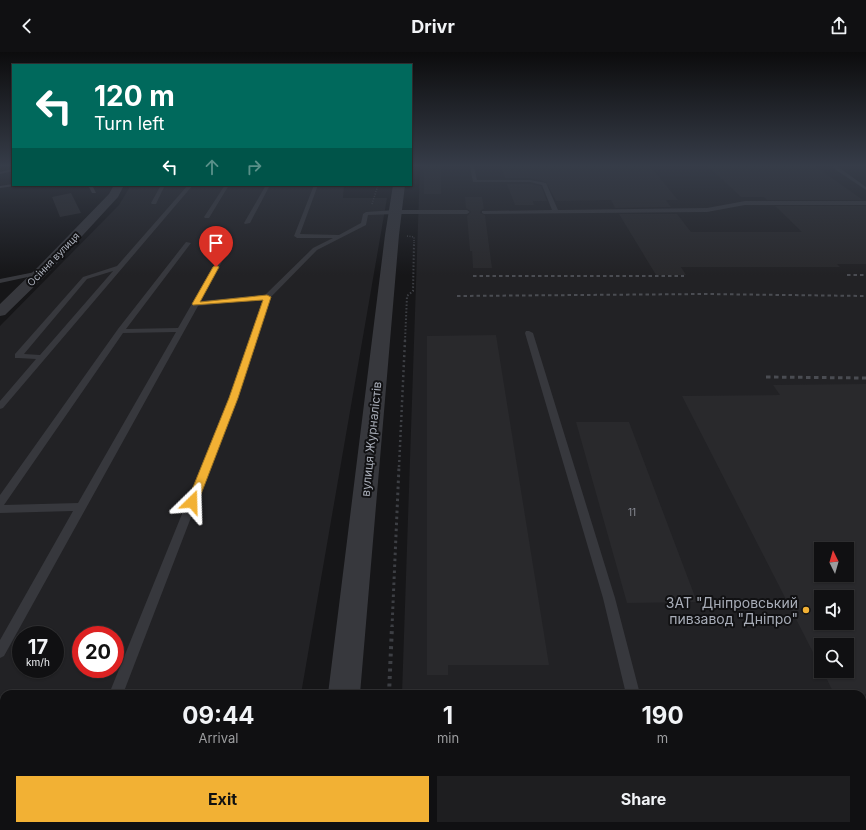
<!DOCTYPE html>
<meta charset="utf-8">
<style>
body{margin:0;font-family:Inter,sans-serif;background:#1e1e20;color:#f1f3f6;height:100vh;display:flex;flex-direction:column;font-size:15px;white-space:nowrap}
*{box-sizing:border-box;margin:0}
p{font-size:13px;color:#9c9d9f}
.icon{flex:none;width:22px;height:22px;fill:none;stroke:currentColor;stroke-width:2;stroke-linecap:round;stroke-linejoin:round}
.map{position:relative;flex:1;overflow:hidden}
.sheet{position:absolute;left:0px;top:638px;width:866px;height:140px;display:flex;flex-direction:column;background:#101012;border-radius:12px 12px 0 0;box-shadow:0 1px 3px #0004,0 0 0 1px #303032}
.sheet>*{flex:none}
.guide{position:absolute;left:12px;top:12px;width:400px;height:122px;border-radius:0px;box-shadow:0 1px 3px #0004,0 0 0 1px #303032;background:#00695c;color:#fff;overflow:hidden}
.needle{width:26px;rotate:355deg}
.tools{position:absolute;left:814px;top:490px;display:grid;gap:8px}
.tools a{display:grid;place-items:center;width:40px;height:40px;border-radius:0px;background:#101012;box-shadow:0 1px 3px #0004,0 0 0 1px #303032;font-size:20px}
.speed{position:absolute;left:12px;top:574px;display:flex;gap:8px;font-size:20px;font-weight:700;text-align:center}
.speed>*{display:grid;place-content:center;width:52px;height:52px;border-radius:50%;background:#101012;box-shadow:0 1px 3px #0004,0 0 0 1px #303032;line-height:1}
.speed small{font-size:10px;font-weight:400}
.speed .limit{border:6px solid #d22;background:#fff;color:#111}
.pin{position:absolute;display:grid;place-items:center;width:34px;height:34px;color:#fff;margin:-41px -17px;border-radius:50% 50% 50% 0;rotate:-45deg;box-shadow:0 0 4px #0007}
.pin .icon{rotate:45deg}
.me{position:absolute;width:44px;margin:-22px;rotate:22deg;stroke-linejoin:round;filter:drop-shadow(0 0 3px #0008)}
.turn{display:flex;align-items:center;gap:14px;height:84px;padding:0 16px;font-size:18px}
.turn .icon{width:52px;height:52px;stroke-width:2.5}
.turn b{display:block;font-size:28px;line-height:34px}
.lanes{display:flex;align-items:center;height:38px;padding:0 16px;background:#0003;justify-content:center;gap:20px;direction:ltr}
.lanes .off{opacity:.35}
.eta{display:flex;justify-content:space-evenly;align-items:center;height:68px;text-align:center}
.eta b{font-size:24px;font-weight:700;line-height:28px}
.button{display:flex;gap:8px;margin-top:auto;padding:8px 16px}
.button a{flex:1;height:46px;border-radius:0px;background:#f2b134;color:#111;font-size:16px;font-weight:700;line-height:46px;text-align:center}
.button a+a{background:#1e1e20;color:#f1f3f6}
header{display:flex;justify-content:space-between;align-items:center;height:52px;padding:0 16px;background:#101012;font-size:18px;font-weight:700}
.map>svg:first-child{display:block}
.built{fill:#222225;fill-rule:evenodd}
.building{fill:#29292c;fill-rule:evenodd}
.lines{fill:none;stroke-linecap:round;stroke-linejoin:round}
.path-far4{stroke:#3d3f44;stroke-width:1.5;stroke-dasharray:1 1.5;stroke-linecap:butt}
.path-far3{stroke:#3d3f44;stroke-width:2;stroke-dasharray:1.5 2;stroke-linecap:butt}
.path-far2{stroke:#3d3f44;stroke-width:2.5;stroke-dasharray:2 3;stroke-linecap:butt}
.path-far1{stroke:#3d3f44;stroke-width:3;stroke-dasharray:2.5 3.5;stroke-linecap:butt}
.path{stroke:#3d3f44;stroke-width:4;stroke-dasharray:3 4.5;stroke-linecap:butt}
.service{fill:#37383d;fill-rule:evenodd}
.minor{fill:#37383d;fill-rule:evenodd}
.tertiary{fill:#37383d;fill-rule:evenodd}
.rail-far1{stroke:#4a4c52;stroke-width:2;stroke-dasharray:3.5 3;stroke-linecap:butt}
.rail{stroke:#4a4c52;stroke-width:3;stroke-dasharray:4.5 3.5;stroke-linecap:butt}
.route{fill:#f2b134;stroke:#9d7322}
.poi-dot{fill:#f2b134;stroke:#111113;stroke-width:1.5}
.labels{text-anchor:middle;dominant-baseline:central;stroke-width:4;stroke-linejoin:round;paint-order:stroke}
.far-street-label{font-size:10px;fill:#a8adb8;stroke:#111113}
.number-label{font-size:10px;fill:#888b94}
.street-label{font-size:12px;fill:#a8adb8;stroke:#111113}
.near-poi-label{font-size:14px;fill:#a8adb8;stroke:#111113;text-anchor:end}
</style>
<header><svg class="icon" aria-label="back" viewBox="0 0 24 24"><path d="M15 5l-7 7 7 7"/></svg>Drivr<svg class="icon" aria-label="share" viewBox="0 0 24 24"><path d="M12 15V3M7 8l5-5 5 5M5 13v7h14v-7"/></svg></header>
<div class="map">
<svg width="866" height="778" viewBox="0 0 866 778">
<rect width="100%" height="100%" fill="#161618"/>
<path class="built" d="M420 114H866V778H397V774H862V642H402ZM821 497H847V523H821ZM821 545H847V571H821ZM821 593H847V619H821Z
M131 133H344L343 146H387L301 642H4V774H278L277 778H0V274L119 153ZM21 583H55V617H21ZM81 583H115V617H81Z"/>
<path class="building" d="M424 114H441V142H424Z
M501 114H650L678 148H666L671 155 615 156 611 148 556 149 546 130 530 126H505Z
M708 114H815L863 148H767L764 145H741Z
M507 132H530L541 134 547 149H533L534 153H515Z
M71 141 81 161 60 165 52 145Z
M465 145H482L484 157 481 158 480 161 485 163 492 216H473L472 199H470L467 164 471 160 466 156Z
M775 154H866V212H837L840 215H681L686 223H656L619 162H677L691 180H802Z
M496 283 549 613H448V623H427V284Z
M866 332V642H834L823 619H847V593H821V616L682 344 780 343 773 333ZM821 497H847V523H821ZM821 545H847V571H821Z
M576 370H629L697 550 627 551Z"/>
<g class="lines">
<path class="path-far4" d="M372 152 378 133
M407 184 414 185V191"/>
<path class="path-far3" d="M405 289 407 244 413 239 414 190"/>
<path class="path-far2" d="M399 415 405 288"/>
<path class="path-far1" d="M392 575 399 414"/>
<path class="path" d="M389 642 392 574
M384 774V778"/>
<path class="service" d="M472 114 474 115 477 128H530L546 131 558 158 707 156 745 149H866V153H745L707 160 484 162 482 161V159L552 158 542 133 530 130H473L470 115Z
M833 114H837L866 135V138L833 116Z
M13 117V119L0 122V120Z
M13 132V133H15V134L0 136V134Z
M88 133H92L96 141H92Z
M161 133H165L156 152H152L151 151Z
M188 133H193L3 356 0 357V349L36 307 18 306H15V302L83 225 117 214ZM113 219 40 303 24 302 87 227Z
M225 133H229L209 166H205L204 165Z
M266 133H270L250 171 245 172 244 171Z
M314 133H318L300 182 339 183 361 171 363 162 366 160 395 158H467L470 160 467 162H395L368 163 366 173 317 198 270 246 237 346 123 642H109L229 346 263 247 198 254 4 604 0 606V588L73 459 0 461V443L118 277 186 190 191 191 126 277 178 276 228 189 233 190 200 249 265 243 313 196 333 186H297L294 184ZM176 280 78 451 4 453 123 281Z
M40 219 43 221 42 222 0 231V227Z
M526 279H529L533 281 615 546 640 642H626L603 546 525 281Z
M658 774H674L675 778H659Z"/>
<path class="minor" d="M114 133H124L118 145 48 221 5 263 0 264V252L38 215 109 142Z"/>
<path class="tertiary" d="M393 133H405L399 183 360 642H328L385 183Z
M311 774H349V778H311Z"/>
<path class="rail-far1" d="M847 223H866
M473 224H684
M457 244 705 242 866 244"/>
<path class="rail" d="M766 325 866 326"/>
</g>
<linearGradient id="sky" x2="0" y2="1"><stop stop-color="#0c0c0d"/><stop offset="0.51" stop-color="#363c48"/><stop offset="1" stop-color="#363c48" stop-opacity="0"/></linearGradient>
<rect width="866" height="223" fill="url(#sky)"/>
<path class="route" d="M216 213 219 215 200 250 267 243 271 245 238 346 198 450 196 452H189L187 450 229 346 263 248 193 253 192 252 213 215Z"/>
<circle class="poi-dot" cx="806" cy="558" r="4"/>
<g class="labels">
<g class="far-street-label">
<text transform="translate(53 207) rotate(-46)">Осіння вулиця</text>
</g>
<g class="number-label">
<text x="632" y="460">11</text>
</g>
<g class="street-label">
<text transform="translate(371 387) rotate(-84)">вулиця Журналістів</text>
</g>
<g class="near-poi-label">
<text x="798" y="550">ЗАТ "Дніпровський<tspan x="798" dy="16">пивзавод "Дніпро"</tspan></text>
</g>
</g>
</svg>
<div class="tools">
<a><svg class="needle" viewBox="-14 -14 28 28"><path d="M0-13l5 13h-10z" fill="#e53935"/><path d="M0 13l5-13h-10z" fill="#9c9d9f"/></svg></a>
<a><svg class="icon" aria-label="sound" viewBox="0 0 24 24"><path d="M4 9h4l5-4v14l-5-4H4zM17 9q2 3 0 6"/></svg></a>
<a><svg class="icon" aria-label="search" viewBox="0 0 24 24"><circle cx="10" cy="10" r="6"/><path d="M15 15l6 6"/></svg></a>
</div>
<div class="speed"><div>17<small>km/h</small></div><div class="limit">20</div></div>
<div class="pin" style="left:216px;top:215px;background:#d93025"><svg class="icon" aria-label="arrive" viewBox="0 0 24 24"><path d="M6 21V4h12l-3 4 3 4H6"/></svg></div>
<svg class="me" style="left:192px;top:450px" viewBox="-20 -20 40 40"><path d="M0-17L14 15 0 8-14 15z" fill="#f2b134" stroke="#fff" stroke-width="4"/></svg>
<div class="guide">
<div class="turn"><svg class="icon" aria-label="left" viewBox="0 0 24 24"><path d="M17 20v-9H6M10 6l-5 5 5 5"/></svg><div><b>120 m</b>Turn left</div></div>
<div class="lanes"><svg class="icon" aria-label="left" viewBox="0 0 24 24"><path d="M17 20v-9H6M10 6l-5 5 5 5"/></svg><svg class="icon off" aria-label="ahead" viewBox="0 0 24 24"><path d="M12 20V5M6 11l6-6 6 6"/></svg><svg class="icon off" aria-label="right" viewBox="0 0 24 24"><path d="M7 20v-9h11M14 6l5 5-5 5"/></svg></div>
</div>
<section class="sheet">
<div class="eta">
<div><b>09:44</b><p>Arrival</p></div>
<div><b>1</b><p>min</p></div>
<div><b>190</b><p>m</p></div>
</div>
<div class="button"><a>Exit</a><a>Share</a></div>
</section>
</div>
